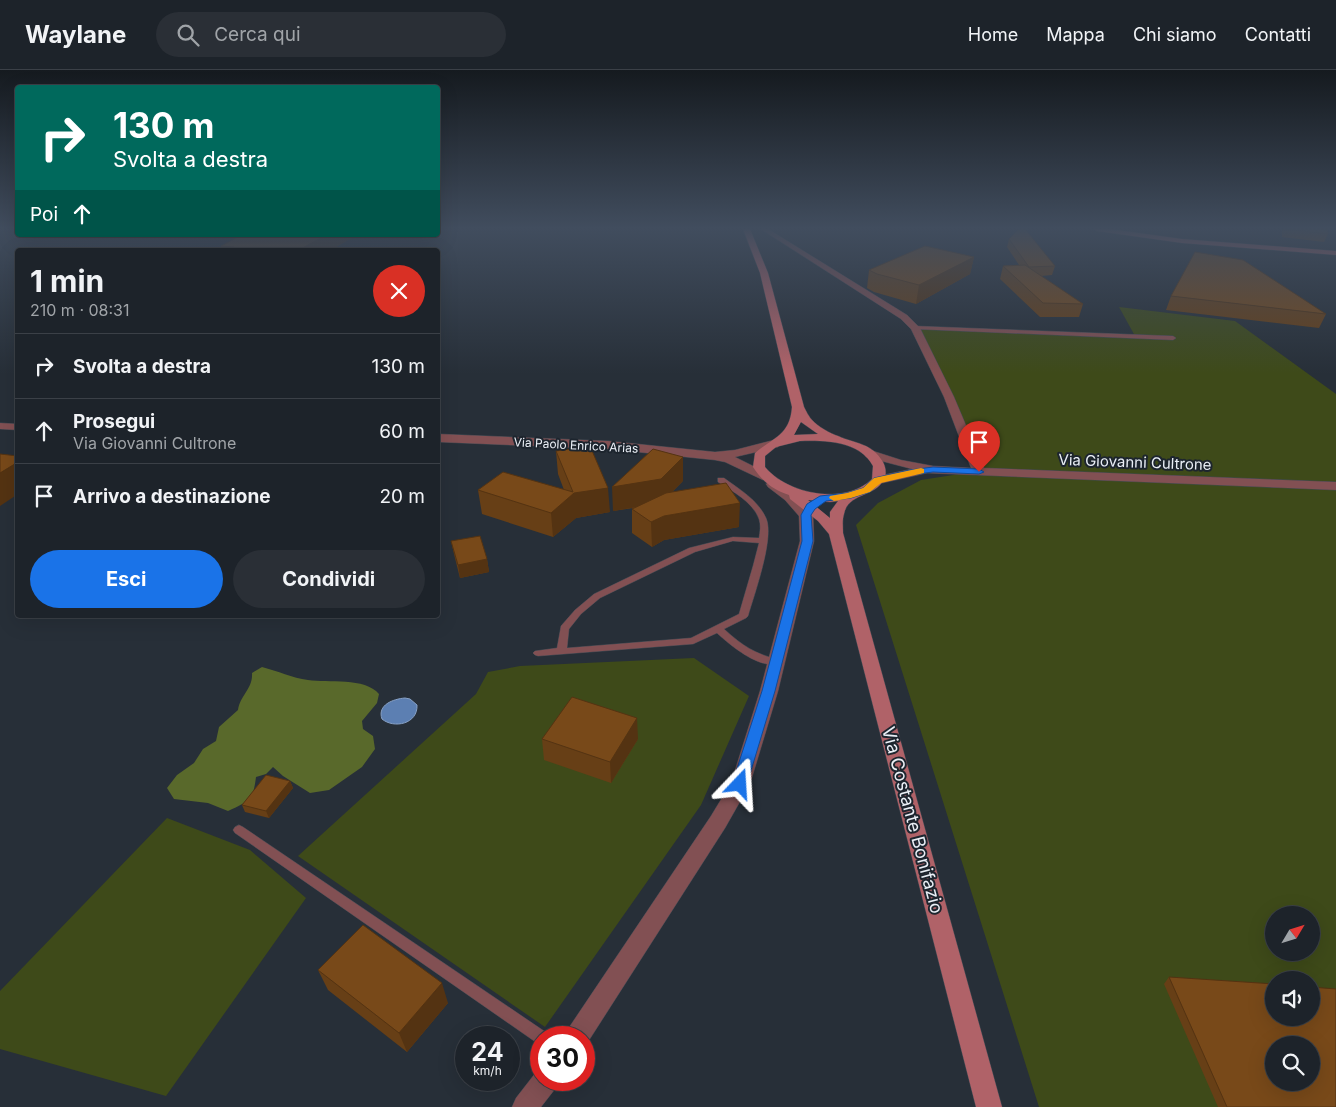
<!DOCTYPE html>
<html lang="it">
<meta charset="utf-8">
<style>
body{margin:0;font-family:Inter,sans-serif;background:#2a2f36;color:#f1f3f6;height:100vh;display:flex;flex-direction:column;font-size:19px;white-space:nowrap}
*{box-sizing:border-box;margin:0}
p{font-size:16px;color:#a0a4a8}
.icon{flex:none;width:28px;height:28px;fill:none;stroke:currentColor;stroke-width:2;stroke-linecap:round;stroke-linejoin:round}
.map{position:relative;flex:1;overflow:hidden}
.side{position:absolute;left:15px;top:178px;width:425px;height:370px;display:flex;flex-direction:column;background:#1d232a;border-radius:5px;box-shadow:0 5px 20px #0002,0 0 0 1px #3b4047}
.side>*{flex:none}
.guide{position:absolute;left:15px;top:15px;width:425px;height:152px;border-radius:5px;box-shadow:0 5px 20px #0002,0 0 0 1px #3b4047;background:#00695c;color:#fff;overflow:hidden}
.needle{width:32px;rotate:52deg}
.tools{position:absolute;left:1265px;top:836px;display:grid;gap:10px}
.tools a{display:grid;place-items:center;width:55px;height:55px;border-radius:50%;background:#1d232a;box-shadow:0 5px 20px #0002,0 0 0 1px #3b4047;font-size:25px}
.speed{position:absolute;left:455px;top:956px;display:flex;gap:10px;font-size:25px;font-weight:700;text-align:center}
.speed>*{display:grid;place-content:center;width:65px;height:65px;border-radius:50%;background:#1d232a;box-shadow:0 5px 20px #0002,0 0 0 1px #3b4047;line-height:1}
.speed small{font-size:12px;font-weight:400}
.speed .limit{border:8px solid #d22;background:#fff;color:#111}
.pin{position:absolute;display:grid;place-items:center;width:42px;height:42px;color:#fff;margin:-51px -21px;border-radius:50% 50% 50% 0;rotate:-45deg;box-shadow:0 0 5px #0007}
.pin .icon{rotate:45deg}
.me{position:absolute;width:55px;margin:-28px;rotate:20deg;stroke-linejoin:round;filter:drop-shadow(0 0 4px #0008)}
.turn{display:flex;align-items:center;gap:18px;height:105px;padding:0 15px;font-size:22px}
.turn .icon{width:65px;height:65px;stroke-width:2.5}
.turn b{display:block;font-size:35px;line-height:42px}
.then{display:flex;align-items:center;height:48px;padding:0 15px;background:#0003;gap:10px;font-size:19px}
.round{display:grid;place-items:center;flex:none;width:52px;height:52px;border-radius:26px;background:#2a2f36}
.head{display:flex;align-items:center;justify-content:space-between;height:85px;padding:0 15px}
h1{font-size:30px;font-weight:700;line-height:38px}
.primary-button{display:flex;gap:10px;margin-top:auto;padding:10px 15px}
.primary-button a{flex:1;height:58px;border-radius:30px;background:#1a73e8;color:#fff;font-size:20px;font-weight:700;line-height:58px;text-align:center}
.primary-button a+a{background:#2a2f36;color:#f1f3f6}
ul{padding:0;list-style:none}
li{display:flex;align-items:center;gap:15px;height:65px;padding:0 15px;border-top:1px solid #3b4047}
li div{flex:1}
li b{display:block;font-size:19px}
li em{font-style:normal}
header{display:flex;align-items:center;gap:30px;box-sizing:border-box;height:70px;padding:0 25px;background:#1d232a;border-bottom:1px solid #3b4047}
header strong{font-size:24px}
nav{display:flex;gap:28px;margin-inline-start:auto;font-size:18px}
.search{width:350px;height:45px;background:#2a2f36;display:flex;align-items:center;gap:12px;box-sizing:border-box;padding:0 18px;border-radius:28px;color:#a0a4a8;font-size:19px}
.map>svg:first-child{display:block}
.green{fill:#3e4a19;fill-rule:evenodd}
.forest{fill:#59692b}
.water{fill:#5c7fb2;stroke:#87a1c6}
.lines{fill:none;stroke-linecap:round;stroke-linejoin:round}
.lane-casing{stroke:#424a53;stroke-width:1}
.street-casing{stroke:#424a53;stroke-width:1}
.secondary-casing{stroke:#424a53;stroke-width:1}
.lane{fill:#825053;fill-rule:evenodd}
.street{fill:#825053;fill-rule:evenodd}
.secondary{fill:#b06268;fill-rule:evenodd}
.wall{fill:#673f16}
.shaded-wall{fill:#543312}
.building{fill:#784919;stroke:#543312;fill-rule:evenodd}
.route{fill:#1a73e8;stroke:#114b97}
.slow{fill:#f59e0b}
.labels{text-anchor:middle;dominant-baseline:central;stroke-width:4;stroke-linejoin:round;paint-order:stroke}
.far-street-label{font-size:12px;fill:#eaeff6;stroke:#1d252e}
.street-label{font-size:15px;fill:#eaeff6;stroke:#1d252e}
.near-street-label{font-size:18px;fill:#eaeff6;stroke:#1d252e}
</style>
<header>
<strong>Waylane</strong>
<div class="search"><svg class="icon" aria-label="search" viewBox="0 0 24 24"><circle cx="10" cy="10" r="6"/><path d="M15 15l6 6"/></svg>Cerca qui</div>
<nav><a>Home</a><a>Mappa</a><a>Chi siamo</a><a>Contatti</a></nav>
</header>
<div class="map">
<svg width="1336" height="1037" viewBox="0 0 1336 1037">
<rect width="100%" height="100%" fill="#272f38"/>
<path class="green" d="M1119 237 1235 251 1336 324V1037H1039L856 455 878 433 921 410 979 401 915 258 1135 266ZM1274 845H1311V882H1274ZM1274 910H1311V948H1274ZM1274 975H1311V1012H1274Z
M694 588 749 626 701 735 545 957 298 786 476 624 488 602 520 596Z
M167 748 250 780 306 828 166 1026 0 979V921Z"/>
<path class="forest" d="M262 597C278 601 292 608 308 610 328 613 365 607 379 624L377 633 362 651 363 659 373 666 375 679 362 697 329 720 310 723 283 706 273 697 266 704 256 707C253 731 249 731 228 741L208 733 174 729 167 718 177 705 194 693 203 679 216 671 219 657 238 640C240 625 253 619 252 603Z"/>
<path class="water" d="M405 628 410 629 417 635C418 654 394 659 382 649 377 635 393 629 405 628Z"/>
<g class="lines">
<g class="lane-casing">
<path id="lane" d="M915 256 1173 266 1176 268 1173 270 913 259V257Z
M718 408H724C739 419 758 430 766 448 775 467 754 525 748 546L746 548 724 559C744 577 754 583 779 590L781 592 779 594C759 599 731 576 717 563L693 574 538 586 535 585 533 583 535 581 557 578 561 556 575 540 594 524 689 478 733 467 759 468C760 462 761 455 759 449 753 432 732 421 718 412ZM733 471 759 473 753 496 739 544 691 568 567 578 569 559 581 544 600 528 695 482Z
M239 755 243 757 547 963 549 968H541V975L537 973 235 763 233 760 235 757Z"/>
</g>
<g class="street-casing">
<path id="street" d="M761 159H768L907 245 920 258 954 327 984 398 1336 412V420L927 403 878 414 874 413 872 410 874 407 912 399 866 387 864 384 870 380 901 390 933 396 971 398 944 327 911 259 901 249Z
M0 353 18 354V360L0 359Z
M438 364 608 371 715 382 735 380 774 370 780 374 778 377 735 387 767 403 769 406 767 409 763 410 725 392 715 390 608 379 438 372Z
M772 410 795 424 813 445 814 471 778 621 750 714 725 758 584 978V968H565L568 959 711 746 731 713 760 621 800 471 799 446 785 430 768 417 766 414Z
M541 999V1010H559L555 1019 541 1037H512L516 1028 537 1001Z"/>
</g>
<g class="secondary-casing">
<path id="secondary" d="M743 159H750L768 203 804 337C806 341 809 347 812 350 817 356 831 364 838 366 856 374 872 373 883 392 886 398 887 405 883 411 874 427 848 423 844 444 842 450 843 457 843 463L1002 1037H976L829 464 818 451 790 429 789 425C773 420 762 411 753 397L755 383C774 367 790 365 792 337L760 203ZM801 352 818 364 794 365ZM800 371C825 370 860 371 873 396L872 409C845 436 787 424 765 397V386L776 377ZM808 430 830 432 838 431 830 442V448Z
M1093 159H1110L1182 169 1336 181V185L1182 173 1097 161Z"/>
</g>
<use href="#lane" class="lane"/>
<use href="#street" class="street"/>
<use href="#secondary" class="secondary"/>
</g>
<path class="wall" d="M1282 159H1327L1328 164 1324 172 1282 167Z
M353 167 331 180H222L221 176Z
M1009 169 1055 196 1052 205 1041 206 1083 234 1079 247H1040L1000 209 1003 196 1019 195 1007 177Z
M974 187 970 204 916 234 874 222 867 218 869 200Z
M1171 226 1326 244 1319 258 1166 240Z
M556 381 610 442 576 448 553 467 482 444 478 420H564L558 404Z
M683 411 672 422 739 457 664 470 652 477 632 463V439L633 438 613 441Z
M451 471 487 489 489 502 460 508 454 484Z
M542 669H638L611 713 544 690Z
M290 711 293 718 269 748 245 742 242 735Z
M318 900 448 933 407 982 328 920Z
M1169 907 1336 1037H1218L1164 914Z"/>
<path class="shaded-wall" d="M326 165H352L353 167 331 180H299Z
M974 187 970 204 916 234 919 215Z
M683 387V411L661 433 613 441 612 417Z
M18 392V424L0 436V403Z
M608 418 610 442 576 448 553 467 551 443 574 423Z
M740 433 739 457 664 470 652 477 651 452 664 446Z
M487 489 489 502 460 508 458 495Z
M637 648 638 669 611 713 610 692Z
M290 711 293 718 269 748 266 741Z
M442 913 448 933 407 982 399 963Z"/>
<path class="building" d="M1019 159H1025L1055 196 1029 197 1009 169Z
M1285 159H1327L1328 164Z
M242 165H326L299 180H228L234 177 221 176Z
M925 176 974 187 919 215 877 204 869 200Z
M1195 182 1243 190 1326 244 1171 226Z
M1025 195 1083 234 1043 233 1003 196Z
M590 376 608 418 574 423 551 443 478 420 503 402 573 422 556 381Z
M653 379 683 387 661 409 612 417Z
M0 384 18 386V392L0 403Z
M726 413 740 433 664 446 651 452 632 439 666 423Z
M480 466 487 489 458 495 451 471Z
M572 627 637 648 610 692 542 669Z
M266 705 290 711 266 741 242 735Z
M363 855 442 913 399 963 318 900Z
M1169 907 1274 914V948H1311V917L1336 919V1037H1227ZM1274 975H1311V1012H1274Z"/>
<linearGradient id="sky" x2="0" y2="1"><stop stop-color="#151a1f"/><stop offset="0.52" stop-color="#414d5e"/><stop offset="1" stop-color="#414d5e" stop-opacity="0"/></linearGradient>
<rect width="1336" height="304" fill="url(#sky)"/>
<path class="route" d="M933 397 979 399 984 402 979 404 933 402 910 405 881 412 870 422 851 428 826 431 815 439 811 445 813 471 775 621 747 714 745 718 740 719 734 718 732 714 762 621 802 471 801 445 807 434 820 426 847 423 863 418 874 408 910 400Z"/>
<path class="slow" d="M921 398 924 399V403L881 413 870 422 851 428 834 431 829 428 830 426 847 423 863 418 874 408Z"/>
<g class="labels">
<g class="far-street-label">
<text transform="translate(576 375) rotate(3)">Via Paolo Enrico Arias</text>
</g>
<g class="street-label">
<text transform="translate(1135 392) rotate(2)">Via Giovanni Cultrone</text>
</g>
<g class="near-street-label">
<text transform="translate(913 750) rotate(75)">Via Costante Bonifazio</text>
</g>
</g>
</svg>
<div class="tools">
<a><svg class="needle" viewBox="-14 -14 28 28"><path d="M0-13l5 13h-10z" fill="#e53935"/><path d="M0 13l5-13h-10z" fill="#a0a4a8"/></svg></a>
<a><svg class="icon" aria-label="sound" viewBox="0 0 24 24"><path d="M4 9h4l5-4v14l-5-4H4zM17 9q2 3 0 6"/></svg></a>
<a><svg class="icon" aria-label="search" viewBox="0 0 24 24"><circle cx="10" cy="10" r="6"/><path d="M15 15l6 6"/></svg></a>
</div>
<div class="speed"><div>24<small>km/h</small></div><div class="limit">30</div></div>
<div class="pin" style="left:979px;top:402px;background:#d93025"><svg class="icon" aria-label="arrive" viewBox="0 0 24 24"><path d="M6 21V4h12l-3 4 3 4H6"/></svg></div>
<svg class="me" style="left:740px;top:714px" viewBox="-20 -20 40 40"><path d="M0-17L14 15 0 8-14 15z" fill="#1a73e8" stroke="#fff" stroke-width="4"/></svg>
<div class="guide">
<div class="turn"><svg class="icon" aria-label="right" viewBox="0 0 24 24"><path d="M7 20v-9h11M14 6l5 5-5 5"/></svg><div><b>130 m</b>Svolta a destra</div></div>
<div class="then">Poi<svg class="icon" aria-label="ahead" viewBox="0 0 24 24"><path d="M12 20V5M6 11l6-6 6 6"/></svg></div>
</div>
<section class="side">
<div class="head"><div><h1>1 min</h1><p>210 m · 08:31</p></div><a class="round" style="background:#d93025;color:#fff"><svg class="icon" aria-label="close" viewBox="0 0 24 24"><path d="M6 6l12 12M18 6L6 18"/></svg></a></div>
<ul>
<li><svg class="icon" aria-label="right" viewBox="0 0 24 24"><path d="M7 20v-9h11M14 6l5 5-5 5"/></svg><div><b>Svolta a destra</b></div><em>130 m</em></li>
<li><svg class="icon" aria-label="ahead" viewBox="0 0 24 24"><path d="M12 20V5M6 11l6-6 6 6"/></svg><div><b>Prosegui</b><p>Via Giovanni Cultrone</p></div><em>60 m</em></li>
<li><svg class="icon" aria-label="arrive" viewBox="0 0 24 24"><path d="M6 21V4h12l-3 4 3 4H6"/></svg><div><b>Arrivo a destinazione</b></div><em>20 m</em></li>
</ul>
<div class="primary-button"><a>Esci</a><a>Condividi</a></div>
</section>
</div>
